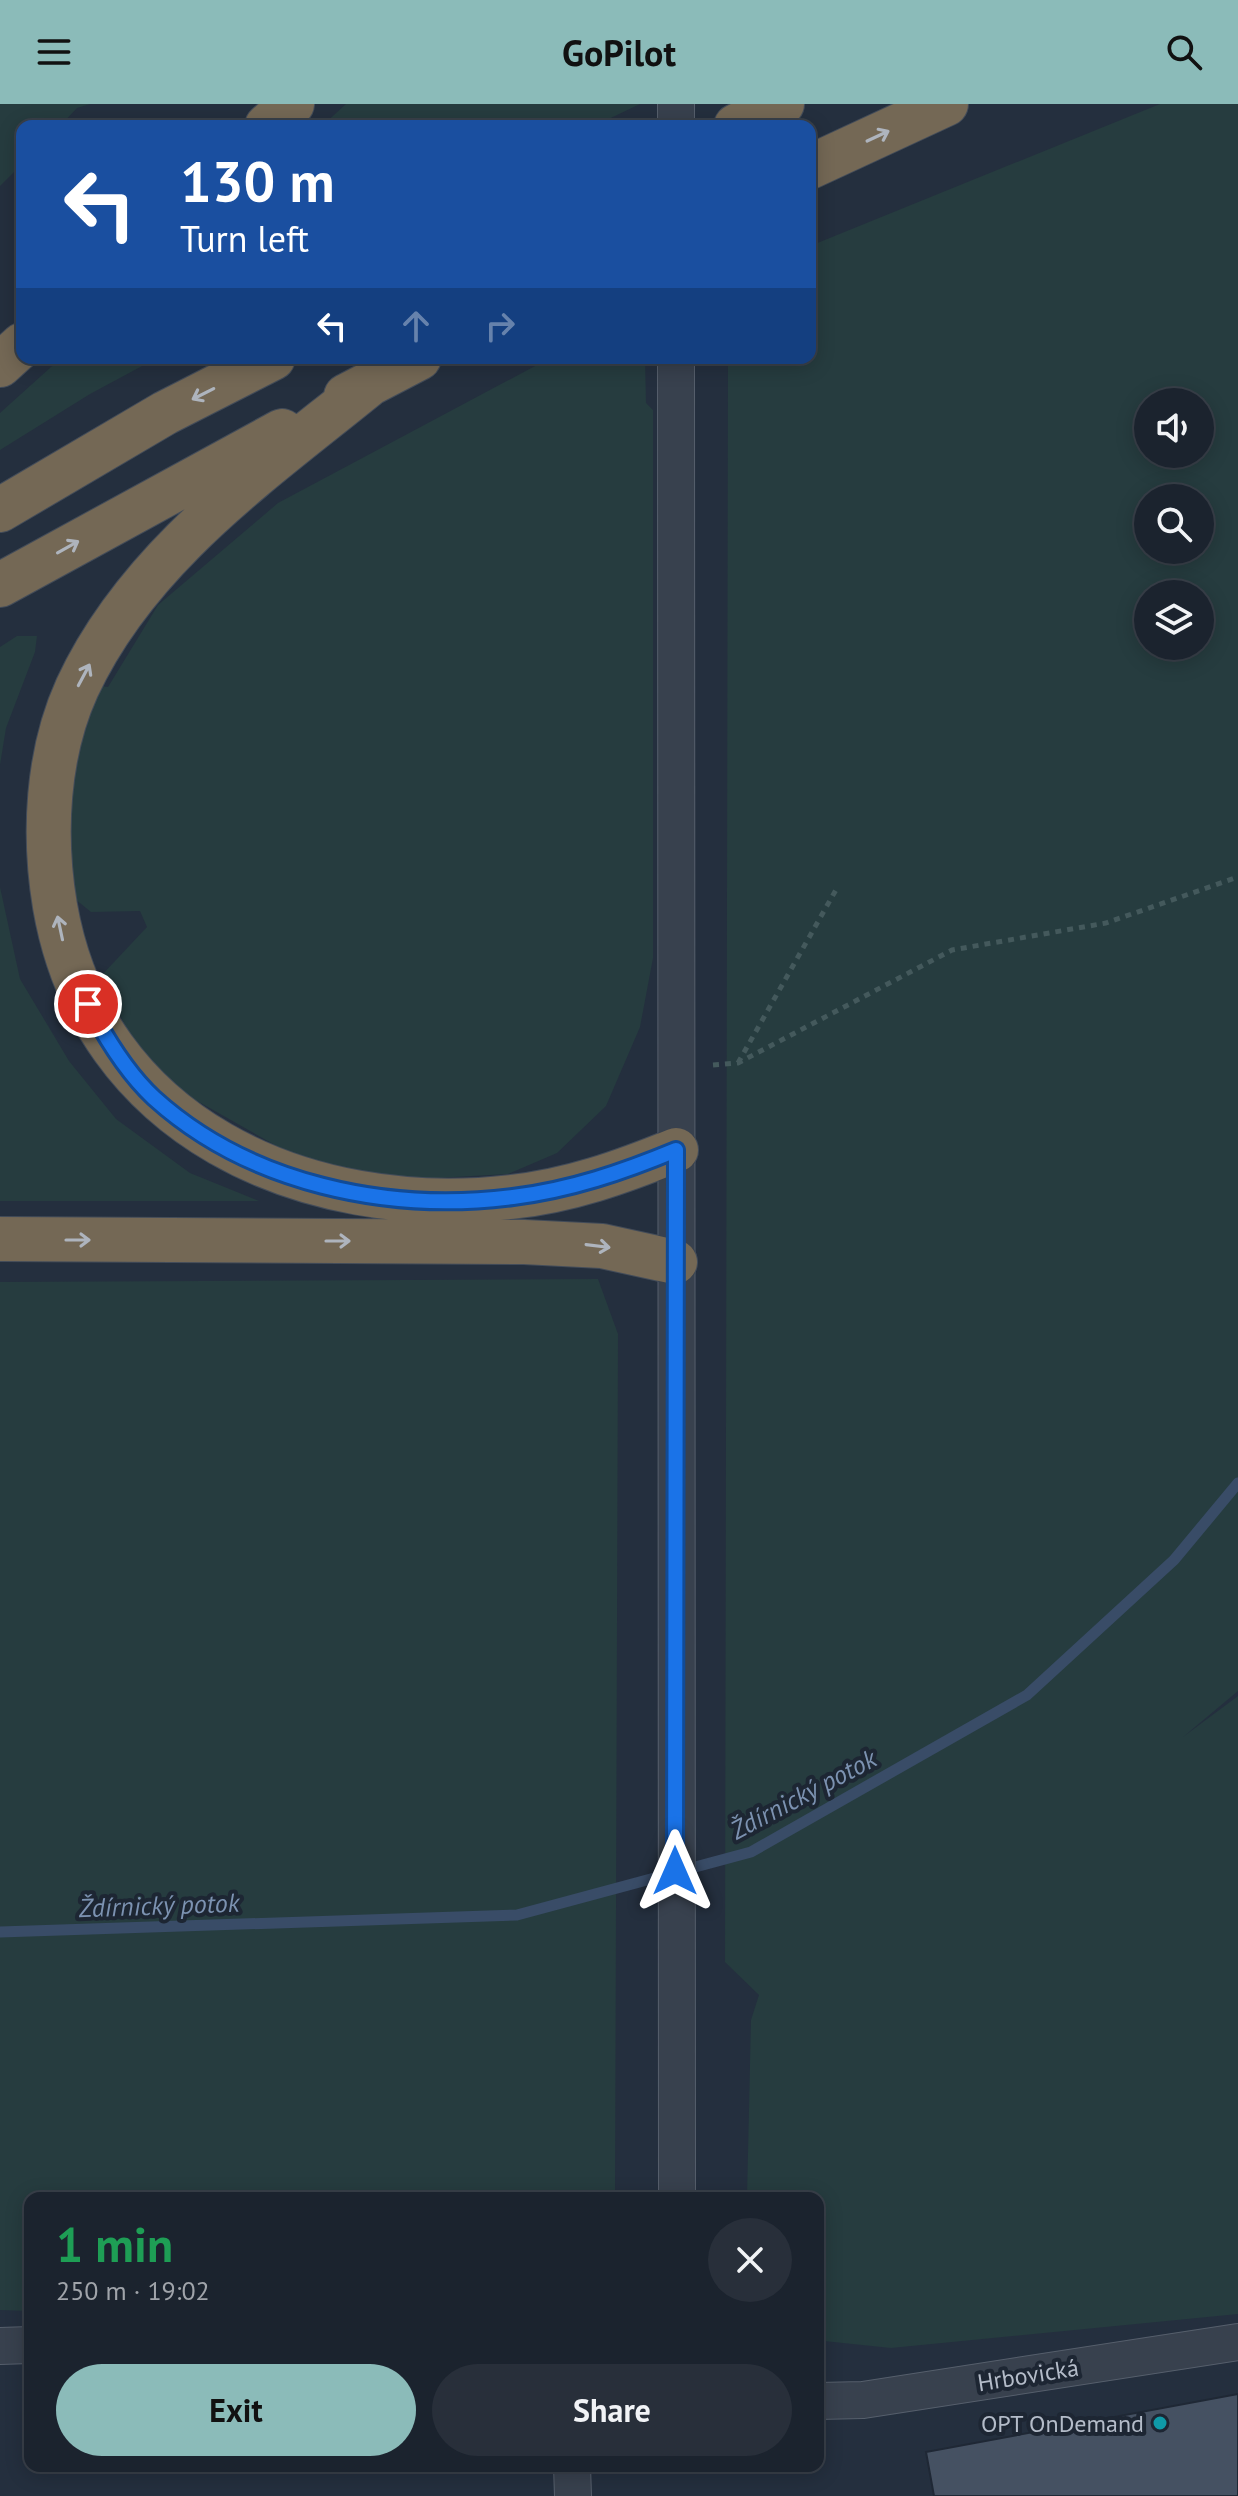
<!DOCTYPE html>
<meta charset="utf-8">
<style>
body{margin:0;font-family:"PT Sans",sans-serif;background:#282f3a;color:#f1f3f6;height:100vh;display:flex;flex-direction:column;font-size:30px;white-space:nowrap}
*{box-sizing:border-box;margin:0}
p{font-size:26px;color:#a0a4aa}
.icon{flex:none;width:44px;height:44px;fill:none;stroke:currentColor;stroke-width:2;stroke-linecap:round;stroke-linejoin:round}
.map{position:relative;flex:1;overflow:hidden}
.drawer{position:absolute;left:24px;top:2088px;width:800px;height:280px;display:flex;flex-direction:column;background:#1b232e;border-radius:16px;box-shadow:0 4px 20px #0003,0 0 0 2px #39404a}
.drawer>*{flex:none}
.banner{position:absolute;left:16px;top:16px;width:800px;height:244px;border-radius:16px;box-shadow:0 4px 20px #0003,0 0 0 2px #39404a;background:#1a4fa0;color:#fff;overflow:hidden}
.fabs{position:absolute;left:1134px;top:284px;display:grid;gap:16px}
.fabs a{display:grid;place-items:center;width:80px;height:80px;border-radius:50%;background:#1b232e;box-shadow:0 4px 20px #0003,0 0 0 2px #39404a;font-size:40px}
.pin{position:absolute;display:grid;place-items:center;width:68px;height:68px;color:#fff;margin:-34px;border:4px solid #fff;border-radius:50%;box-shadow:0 2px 8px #0007}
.me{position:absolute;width:88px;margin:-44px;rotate:0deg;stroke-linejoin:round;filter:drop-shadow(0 0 6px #0008)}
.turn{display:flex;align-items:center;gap:28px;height:168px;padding:0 32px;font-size:36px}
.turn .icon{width:104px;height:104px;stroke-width:2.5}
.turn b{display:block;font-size:56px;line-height:68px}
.lanes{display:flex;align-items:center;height:76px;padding:0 32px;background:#0003;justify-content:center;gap:40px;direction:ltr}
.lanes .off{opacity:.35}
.round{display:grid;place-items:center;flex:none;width:84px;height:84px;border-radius:42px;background:#282f3a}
.head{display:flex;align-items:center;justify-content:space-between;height:136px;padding:0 32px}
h1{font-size:48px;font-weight:700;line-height:60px;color:#1e9e55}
.button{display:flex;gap:16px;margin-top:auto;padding:16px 32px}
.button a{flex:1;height:92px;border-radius:48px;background:#8bbbb9;color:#111;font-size:32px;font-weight:700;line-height:92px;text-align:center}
.button a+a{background:#282f3a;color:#f1f3f6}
header{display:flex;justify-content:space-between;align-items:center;height:104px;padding:0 32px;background:#8bbbb9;color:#111;font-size:36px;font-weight:700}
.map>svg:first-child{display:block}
.green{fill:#263c3f;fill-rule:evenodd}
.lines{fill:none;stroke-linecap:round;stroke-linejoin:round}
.stream{stroke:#394c67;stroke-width:11}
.building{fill:#455162;stroke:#1f2835;stroke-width:2}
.minor-casing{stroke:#565f6c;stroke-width:38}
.highway-casing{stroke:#434c59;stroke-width:46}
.path{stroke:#44595c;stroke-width:5;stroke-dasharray:6 6;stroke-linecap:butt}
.minor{stroke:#38414e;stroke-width:36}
.highway{stroke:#746855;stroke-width:44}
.oneway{stroke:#aeb4bd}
.route-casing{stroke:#114b97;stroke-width:20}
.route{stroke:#1a73e8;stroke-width:14}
.culture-dot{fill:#0f9aa8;stroke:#1d2633;stroke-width:3}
.labels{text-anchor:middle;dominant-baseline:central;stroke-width:8;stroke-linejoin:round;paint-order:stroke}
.street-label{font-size:24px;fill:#b4bcc9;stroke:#1d2633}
.poi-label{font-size:24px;fill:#b4bcc9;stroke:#1d2633;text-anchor:end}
.water-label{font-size:26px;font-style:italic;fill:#7c92b1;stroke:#1d2633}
</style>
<header><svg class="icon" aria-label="menu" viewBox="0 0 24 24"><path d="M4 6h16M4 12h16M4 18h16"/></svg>GoPilot<svg class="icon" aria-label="search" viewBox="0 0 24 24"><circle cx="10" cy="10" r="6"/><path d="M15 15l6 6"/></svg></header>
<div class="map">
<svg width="1238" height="2392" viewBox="0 0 1238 2392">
<rect width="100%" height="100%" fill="#242f3e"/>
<path class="green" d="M0 0H90L77 4 60 22H22V60L0 82Z
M346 0H640L594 22H322Z
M1160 0H1238V1587L1183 1633 1238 1592V2210L891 2244 824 2237 818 2234V2094H747L751 1916 759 1891 725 1858 728 254H810V142ZM1200 298V350H1148V298ZM1148 394H1200V446H1148ZM1200 490V542H1148V490Z
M61 254H157L90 290 0 346V309Z
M550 254H645L646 299 653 306V854L640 923 606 1002 557 1049 508 1070 419 1075 305 1058 176 985 135 940 100 873 147 823 140 807 91 808 75 795 71 744V670L100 582 108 583 158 501 278 399Z
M17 532H37L35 548 6 624 0 661V543Z
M0 783 20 875 69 957 116 1015 190 1069 259 1097H0Z
M598 1175 618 1230 615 2094H30V2207L0 2206V1178Z"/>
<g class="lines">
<path class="stream" d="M0 1828 517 1811 751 1748 1027 1591 1174 1456 1238 1379"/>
</g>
<path class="building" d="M1238 2290V2392H934L926 2348Z"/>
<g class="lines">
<g class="minor-casing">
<path id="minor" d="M676 0V22
M676 254 677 2094
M0 2242 30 2241
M818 2297 863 2296 1238 2238
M572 2362 573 2392"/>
</g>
<g class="highway-casing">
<path id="highway" d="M267 22 292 0
M736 22 782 0
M810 63 946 0
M0 261 22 241
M372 278C263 367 138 452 77 584 47 650 43 731 55 802 93 1023 305 1117 511 1093 569 1087 622 1068 676 1046
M346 292 419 254
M0 406 165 309 273 254
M0 481 282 327
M0 1135 524 1138 602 1142 675 1158"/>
</g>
<path class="path" d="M738 959 837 784
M713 961 738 959 952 846 1106 819 1238 773"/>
<use href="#minor" class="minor"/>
<use href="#highway" class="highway"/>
</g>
<defs><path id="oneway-shaft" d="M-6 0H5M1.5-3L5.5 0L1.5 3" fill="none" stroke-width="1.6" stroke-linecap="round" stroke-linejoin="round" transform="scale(2)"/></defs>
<g class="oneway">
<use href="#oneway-shaft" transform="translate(878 32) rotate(-25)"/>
<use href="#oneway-shaft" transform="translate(203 290) rotate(153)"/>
<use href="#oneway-shaft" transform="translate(68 443) rotate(-29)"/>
<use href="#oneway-shaft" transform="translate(84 571) rotate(-62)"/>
<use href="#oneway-shaft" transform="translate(60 824) rotate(-102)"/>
<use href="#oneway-shaft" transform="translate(78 1136)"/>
<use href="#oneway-shaft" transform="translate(338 1137)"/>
<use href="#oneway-shaft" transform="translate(598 1142) rotate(7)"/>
</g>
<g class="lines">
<g class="route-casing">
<path id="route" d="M88 900C105 933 126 968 154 994 249 1080 388 1109 513 1093 570 1086 623 1068 676 1046L675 1767"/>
</g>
<use href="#route" class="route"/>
</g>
<circle class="culture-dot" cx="1160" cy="2319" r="8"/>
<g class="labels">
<g class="street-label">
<text transform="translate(1028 2271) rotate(-9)">Hrbovická</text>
</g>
<g class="poi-label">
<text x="1144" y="2319">OPT OnDemand</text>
</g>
<g class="water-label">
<text transform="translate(803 1690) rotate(-28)">Ždírnický potok</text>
<text transform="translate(159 1801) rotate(-2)">Ždírnický potok</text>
</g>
</g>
</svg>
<div class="fabs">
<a><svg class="icon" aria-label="sound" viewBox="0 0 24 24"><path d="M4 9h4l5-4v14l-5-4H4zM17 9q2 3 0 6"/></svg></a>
<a><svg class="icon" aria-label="search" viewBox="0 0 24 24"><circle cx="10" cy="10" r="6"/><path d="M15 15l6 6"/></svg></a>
<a><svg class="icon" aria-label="layers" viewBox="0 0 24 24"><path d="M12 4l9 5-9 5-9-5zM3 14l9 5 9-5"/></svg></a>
</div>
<div class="pin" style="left:88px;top:900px;background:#d93025"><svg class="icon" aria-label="arrive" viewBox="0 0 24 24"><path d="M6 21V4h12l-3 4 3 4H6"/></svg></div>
<svg class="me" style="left:675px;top:1767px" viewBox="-20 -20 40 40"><path d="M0-17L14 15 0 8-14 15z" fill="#1a73e8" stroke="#fff" stroke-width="4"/></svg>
<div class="banner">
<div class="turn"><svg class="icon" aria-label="left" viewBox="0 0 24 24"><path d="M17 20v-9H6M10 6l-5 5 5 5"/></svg><div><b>130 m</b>Turn left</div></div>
<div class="lanes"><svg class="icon" aria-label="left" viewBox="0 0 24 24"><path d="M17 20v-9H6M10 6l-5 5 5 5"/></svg><svg class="icon off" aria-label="ahead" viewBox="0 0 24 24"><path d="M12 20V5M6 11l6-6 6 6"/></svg><svg class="icon off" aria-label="right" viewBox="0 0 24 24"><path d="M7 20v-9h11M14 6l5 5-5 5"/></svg></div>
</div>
<section class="drawer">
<div class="head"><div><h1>1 min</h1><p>250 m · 19:02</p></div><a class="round"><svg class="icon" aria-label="close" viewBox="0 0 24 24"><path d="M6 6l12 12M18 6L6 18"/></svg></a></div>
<div class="button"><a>Exit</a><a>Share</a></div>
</section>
</div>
